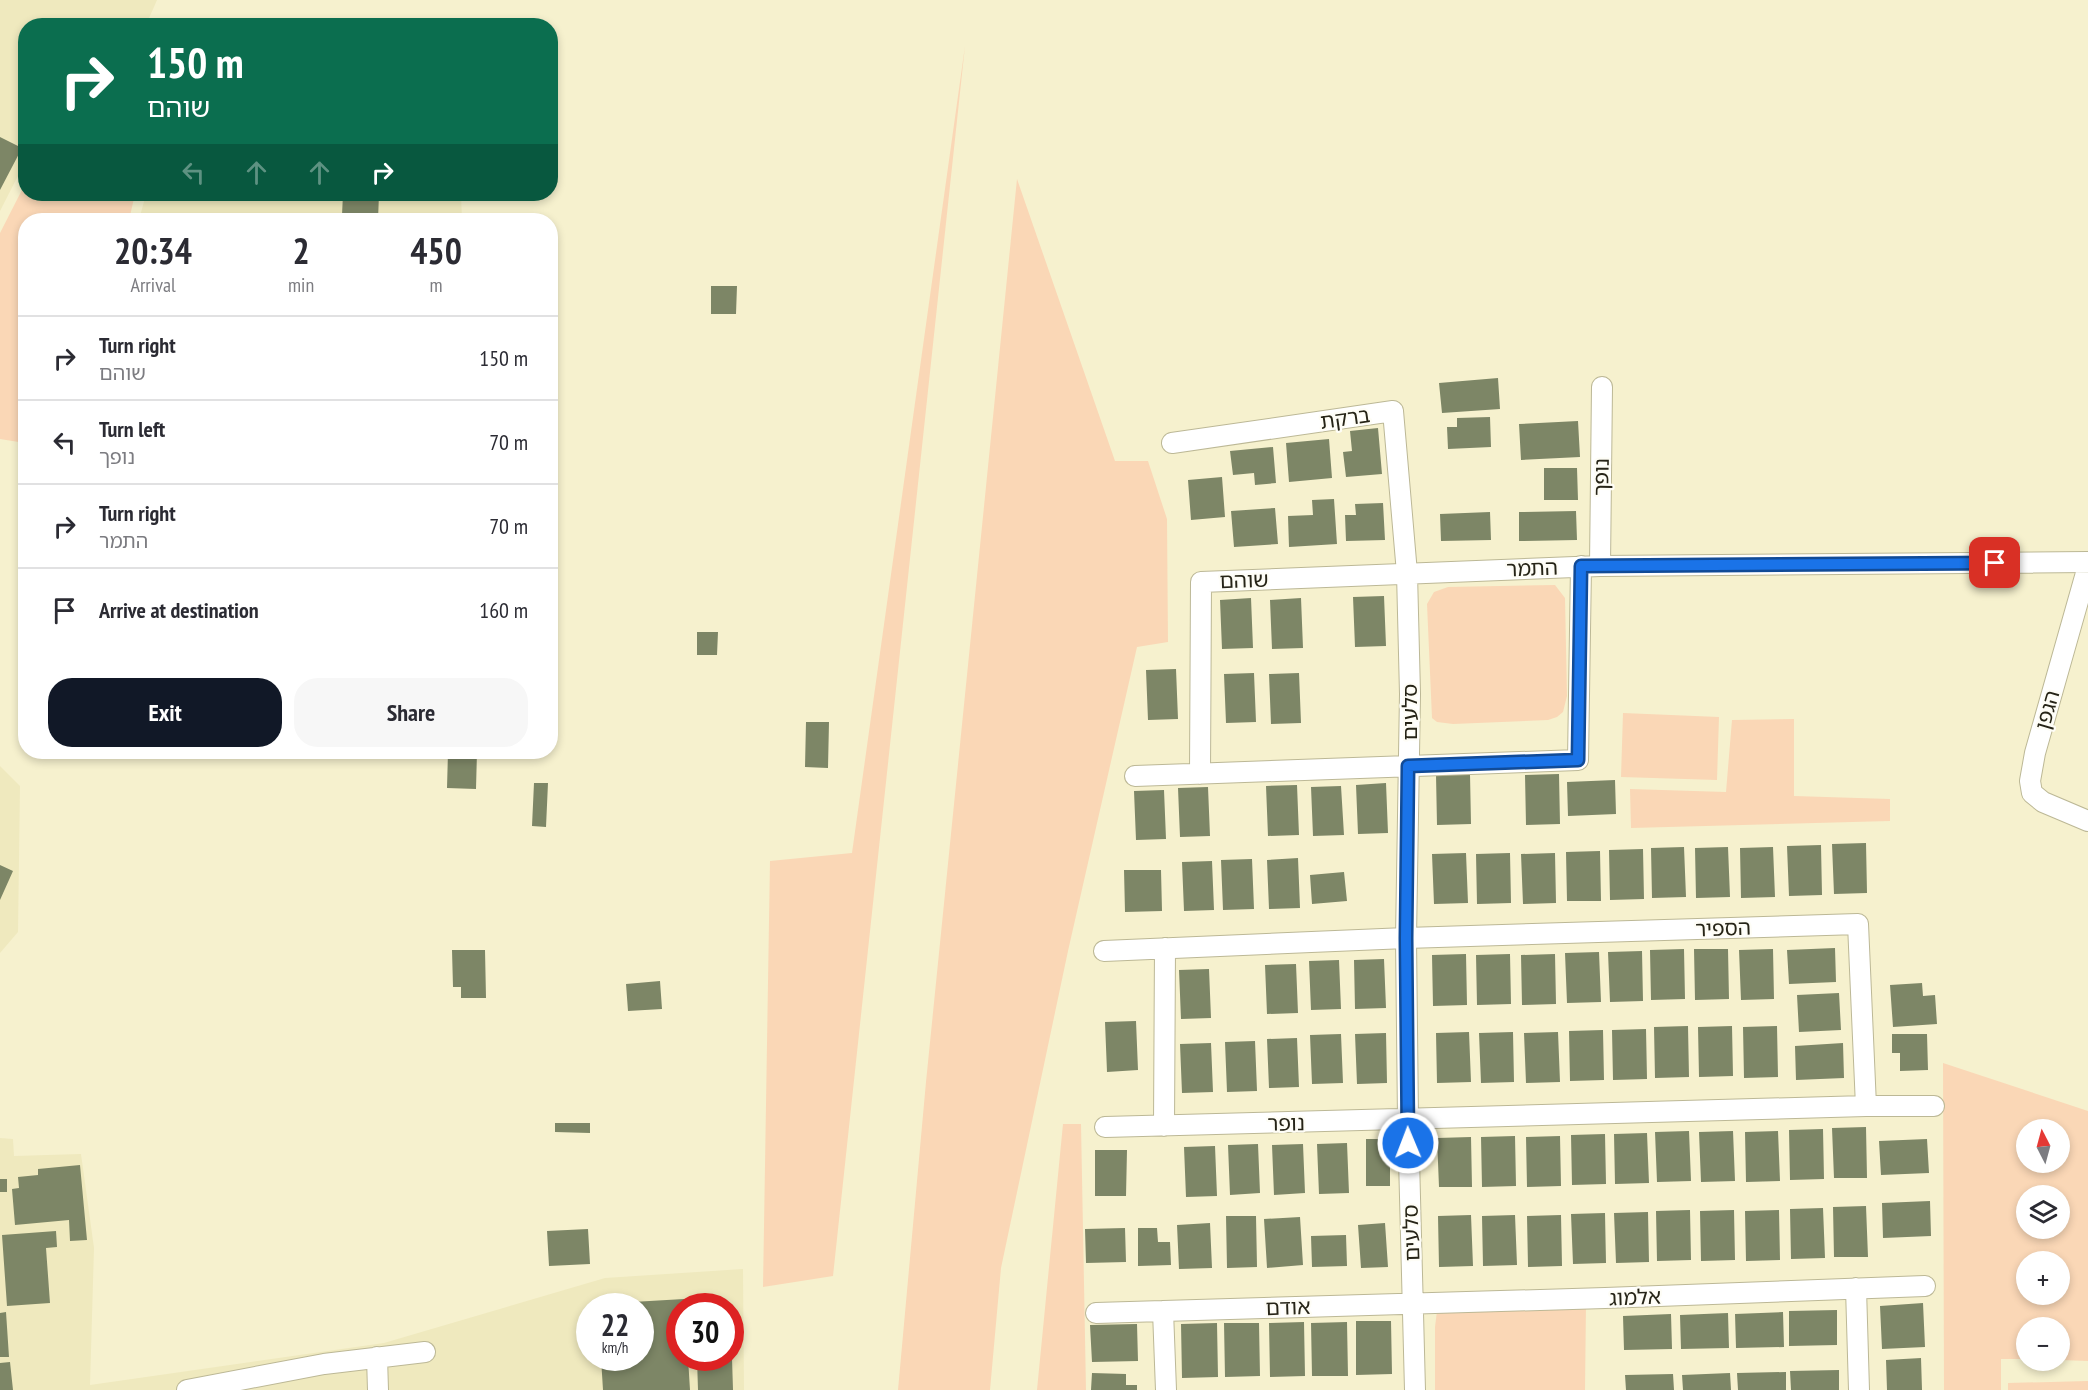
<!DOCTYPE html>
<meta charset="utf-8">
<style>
body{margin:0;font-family:"PT Sans Narrow","Noto Sans Hebrew",sans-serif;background:#f7f7f7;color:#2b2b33;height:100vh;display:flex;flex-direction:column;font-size:22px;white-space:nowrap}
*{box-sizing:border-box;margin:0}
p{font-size:20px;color:#7c7c81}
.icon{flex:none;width:33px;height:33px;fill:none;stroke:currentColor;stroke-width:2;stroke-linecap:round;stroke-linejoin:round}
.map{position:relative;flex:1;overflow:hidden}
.side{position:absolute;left:18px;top:213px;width:540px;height:546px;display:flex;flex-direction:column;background:#fff;border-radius:24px;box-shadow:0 3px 9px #0003}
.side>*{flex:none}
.banner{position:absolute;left:18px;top:18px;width:540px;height:183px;border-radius:24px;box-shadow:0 3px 9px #0003;background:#0b6e4f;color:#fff;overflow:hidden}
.needle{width:39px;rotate:354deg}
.buttons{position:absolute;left:2016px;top:1119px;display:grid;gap:12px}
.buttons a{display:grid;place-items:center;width:54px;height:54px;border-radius:50%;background:#fff;box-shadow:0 3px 9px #0003;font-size:30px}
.speed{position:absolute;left:576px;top:1293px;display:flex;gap:12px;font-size:30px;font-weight:700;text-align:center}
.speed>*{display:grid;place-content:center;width:78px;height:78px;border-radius:50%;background:#fff;box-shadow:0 3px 9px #0003;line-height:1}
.speed small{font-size:15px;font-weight:400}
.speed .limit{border:9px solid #d22;background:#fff;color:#111}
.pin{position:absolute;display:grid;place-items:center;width:51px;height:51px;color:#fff;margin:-26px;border-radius:12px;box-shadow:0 3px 9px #0006}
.me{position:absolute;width:66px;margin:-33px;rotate:359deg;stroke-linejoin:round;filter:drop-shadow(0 0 4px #0008)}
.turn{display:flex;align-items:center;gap:21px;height:126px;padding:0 30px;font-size:27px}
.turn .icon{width:78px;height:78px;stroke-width:2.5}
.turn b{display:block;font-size:42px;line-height:51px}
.lanes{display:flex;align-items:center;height:57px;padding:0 30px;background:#0003;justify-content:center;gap:30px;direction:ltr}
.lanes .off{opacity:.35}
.eta{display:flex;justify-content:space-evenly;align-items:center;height:102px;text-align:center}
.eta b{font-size:36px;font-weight:800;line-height:42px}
.button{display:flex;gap:12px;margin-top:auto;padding:12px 30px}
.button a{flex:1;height:69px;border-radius:24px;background:#111827;color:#fff;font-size:24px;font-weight:800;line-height:69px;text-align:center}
.button a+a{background:#f7f7f7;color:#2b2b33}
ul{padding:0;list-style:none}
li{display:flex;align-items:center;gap:18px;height:84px;padding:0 30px;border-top:2px solid #e1e1e2}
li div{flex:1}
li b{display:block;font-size:22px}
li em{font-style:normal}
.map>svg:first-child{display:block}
.built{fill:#efe9be;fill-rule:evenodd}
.green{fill:#fad7b6;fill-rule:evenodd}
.building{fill:#7d8666}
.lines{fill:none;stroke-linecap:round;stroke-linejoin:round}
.minor-casing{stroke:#bcb896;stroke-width:22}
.minor{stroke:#fff;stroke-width:20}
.route-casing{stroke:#114b97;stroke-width:15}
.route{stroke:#1a73e8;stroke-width:10}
.labels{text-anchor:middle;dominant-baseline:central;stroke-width:4.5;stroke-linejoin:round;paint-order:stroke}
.street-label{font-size:21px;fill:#262417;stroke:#fefdf6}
</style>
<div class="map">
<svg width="2088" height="1390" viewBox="0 0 2088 1390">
<rect width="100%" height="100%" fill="#f6f1ce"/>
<path class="built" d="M0 0H157L146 25 26 26 25 162 0 211Z
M146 194H461L462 220H139Z
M0 766 20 786 18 932 0 953Z
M0 1138 13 1139 14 1156 81 1154 94 1248 90 1385 384 1343 605 1278 743 1269 744 1390H0ZM590 1306H640V1358H590ZM680 1306H730V1358H680Z"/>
<path class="green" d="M965 46 833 1276 763 1287 770 861 852 853Z
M1017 179 1115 461H1148L1167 519 1168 642 1137 647 1068 951 1001 1268 990 1390H898L926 1082Z
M25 184 26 194H135L129 220H26L25 443 0 439V233Z
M1555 585 1565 598 1567 696 1563 712 1557 717 1548 720 1453 724 1437 722 1432 718 1427 604 1434 592 1448 587Z
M1623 713 1719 717 1717 780 1621 777Z
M1794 719V796L1890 799V821L1631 828 1630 789 1726 792 1732 720Z
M1943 1063 2088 1111V1361L2060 1360V1328H2026V1359H2001V1390H1944ZM2026 1130H2060V1162H2026ZM2026 1196H2060V1228H2026ZM2026 1262H2060V1294H2026Z
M1063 1124H1081L1086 1390H1037Z
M1586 1304 1585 1390H1435V1327L1437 1311Z
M2088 1381V1390H2008V1383Z"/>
<path class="building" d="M0 137 22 148 0 190Z
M343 194H379L378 220H350L351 215H342Z
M711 286H737L736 314H711Z
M1498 378 1500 409 1442 413 1439 383Z
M1490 417 1491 447 1448 449 1447 427H1457V418Z
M1578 421 1580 457 1521 460 1519 424Z
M1378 428 1382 474 1346 477 1343 452 1352 451 1350 431Z
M1329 439 1332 478 1289 482 1286 443Z
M1273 447 1276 483 1255 485 1254 473 1233 475 1230 451Z
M1544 468H1577L1578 500H1544Z
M1222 477 1225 517 1191 520 1188 480Z
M1334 499 1337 544 1289 547 1288 516 1313 515 1312 500Z
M1383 503 1385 540 1346 541 1345 515H1356L1355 504Z
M1275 508 1278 544 1234 547 1231 511Z
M1576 511 1577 540 1519 541V512Z
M1490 512 1491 540 1441 541 1440 514Z
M1384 596 1386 646 1355 647 1353 597Z
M1251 598 1253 648 1222 649 1220 600Z
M1301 598 1303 648 1272 649 1270 600Z
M697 632H718L717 655H697Z
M1176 669 1178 719 1148 720 1146 670Z
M1254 673 1256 722 1226 723 1224 674Z
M1299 673 1301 723 1271 724 1269 674Z
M806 722H829L828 768 805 767Z
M448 752H477L476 789 447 788Z
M1470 774 1471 824 1437 825 1436 775Z
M1559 774 1560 824 1526 825 1525 775Z
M1615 780 1616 814 1568 816 1567 782Z
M534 783H548L546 827 532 826Z
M1386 783 1388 833 1358 834 1356 785Z
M1297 785 1299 835 1268 836 1266 786Z
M1341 786 1344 835 1313 836 1311 787Z
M1208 787 1210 836 1180 837 1178 788Z
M1164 790 1166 839 1136 840 1134 791Z
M1866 843 1867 893 1834 894 1832 844Z
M1821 845 1822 895 1789 896 1787 846Z
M1684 847 1686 897 1652 898 1651 848Z
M1728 847 1730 897 1696 898 1695 848Z
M1773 847 1775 897 1741 898 1740 848Z
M1643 849 1644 899 1610 900 1609 850Z
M1600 851 1601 901H1567L1566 852Z
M1466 853 1468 903 1434 904 1432 854Z
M1510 853 1511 903 1477 904 1476 854Z
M1555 853 1556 903 1523 904 1521 854Z
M1298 858 1300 908 1269 909 1267 860Z
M1252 859 1254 909 1223 910 1221 860Z
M1212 861 1214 910 1184 911 1182 862Z
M0 865 13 871 0 900Z
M1124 870H1161L1162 911 1125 912Z
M1344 872 1347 901 1312 904 1310 875Z
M1835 948 1836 982 1789 984 1787 950Z
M1684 949 1685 999 1651 1000 1650 950Z
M1694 949H1728L1729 999 1695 1000Z
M1773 949 1774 999 1741 1000 1739 950Z
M452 950H485L486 998H461V987H453Z
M1642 951 1643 1001 1610 1002 1608 952Z
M1599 952 1601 1002 1567 1003 1565 953Z
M1466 954 1467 1005 1433 1006 1432 955Z
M1510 954 1511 1004 1477 1005 1476 955Z
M1555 954 1556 1004 1522 1005 1521 955Z
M1384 959 1386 1008 1355 1009 1354 960Z
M1339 960 1341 1009 1311 1010 1309 961Z
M1296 964 1298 1013 1267 1014 1265 965Z
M1209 969 1211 1018 1181 1019 1179 970Z
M660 981 662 1009 628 1011 626 984Z
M1922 983 1923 996 1935 995 1937 1024 1893 1027 1890 985Z
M1839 993 1841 1030 1799 1032 1797 995Z
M1136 1021 1138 1070 1107 1072 1105 1022Z
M1688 1026 1689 1077 1655 1078 1654 1027Z
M1732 1026 1733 1076 1699 1077 1698 1027Z
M1777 1026 1778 1077 1744 1078 1743 1027Z
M1646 1029 1647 1079 1613 1080 1612 1030Z
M1603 1030 1604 1080 1570 1081 1569 1031Z
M1469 1032 1471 1082 1437 1083 1436 1033Z
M1513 1032 1514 1082 1481 1083 1479 1033Z
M1558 1032 1560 1082 1526 1083 1524 1033Z
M1386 1033 1387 1083 1357 1084 1355 1034Z
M1341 1034 1343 1083 1312 1084 1310 1035Z
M1892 1034H1927L1928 1070 1900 1071V1053H1892Z
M1297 1038 1299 1087 1269 1088 1267 1039Z
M1255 1041 1257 1091 1227 1092 1225 1042Z
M1211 1043 1213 1092 1182 1093 1180 1044Z
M1843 1043 1844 1078 1796 1080 1795 1046Z
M555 1123H590V1133L555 1132Z
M1866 1127 1867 1178H1834L1832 1128Z
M1823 1129 1824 1179 1790 1180 1789 1130Z
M1689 1131 1691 1181 1657 1182 1655 1132Z
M1733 1131 1735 1181 1701 1182 1699 1132Z
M1778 1131 1780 1181 1746 1182 1745 1132Z
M1647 1133 1649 1183 1615 1184 1614 1134Z
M1605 1134 1606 1184 1572 1185 1571 1135Z
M1515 1136 1516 1186 1482 1187 1481 1137Z
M1560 1136 1561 1186 1527 1187 1526 1137Z
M1471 1137 1472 1187H1439L1437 1138Z
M1366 1139H1390V1186H1366Z
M1927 1139 1929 1173 1881 1175 1879 1141Z
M1347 1143 1349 1193 1319 1194 1317 1144Z
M1258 1144 1260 1193 1230 1195 1228 1145Z
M1303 1144 1305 1193 1274 1195 1272 1145Z
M1215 1146 1217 1196 1186 1197 1184 1147Z
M1095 1150H1127L1126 1196H1095Z
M80 1165 87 1240 70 1241 69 1220 15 1225 12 1189 19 1188 18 1177 38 1175V1169Z
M0 1179H7V1192H0Z
M1930 1201 1931 1236 1883 1238 1882 1203Z
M1866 1206 1868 1257H1834L1833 1207Z
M1823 1208 1825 1258 1791 1259 1790 1209Z
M1690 1210 1691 1260 1657 1261 1656 1211Z
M1734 1210 1735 1260 1701 1261 1700 1211Z
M1779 1210 1780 1260 1746 1261 1745 1211Z
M1648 1212 1649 1262 1616 1263 1614 1213Z
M1605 1213 1606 1263 1573 1264 1571 1214Z
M1471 1215 1473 1266 1439 1267 1438 1216Z
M1515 1215 1517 1265 1483 1266 1482 1216Z
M1561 1215 1562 1266 1528 1267 1527 1216Z
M1226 1216H1256L1257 1267 1227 1268Z
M1300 1217 1303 1265 1267 1268 1264 1219Z
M1210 1223 1212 1268 1179 1269 1177 1225Z
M1385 1223 1388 1267 1361 1268 1358 1225Z
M1125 1228 1126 1262 1086 1263 1085 1229Z
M1138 1228H1157L1158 1242H1170L1171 1265 1138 1266Z
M588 1229 590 1264 549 1266 547 1231Z
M56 1231 57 1247 46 1248 50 1303 7 1306 2 1235Z
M1346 1235 1347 1266 1312 1267 1311 1236Z
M684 1299 685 1306H680V1358H688L690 1390H603L601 1358H640V1306H598V1304Z
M1923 1303 1925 1347 1882 1349 1880 1306Z
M1837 1310V1345L1789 1346V1311Z
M6 1312 9 1357H0V1313Z
M1783 1312 1784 1347 1736 1348 1735 1314Z
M1728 1313 1729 1348 1681 1349 1680 1315Z
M1671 1314 1672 1349 1624 1350 1623 1316Z
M1356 1321H1391L1392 1374 1356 1375Z
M1304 1322 1305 1376 1270 1377 1269 1323Z
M1347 1322 1348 1376H1312L1311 1323Z
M1217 1323 1218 1377 1182 1378 1181 1324Z
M1224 1323H1259L1260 1376 1225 1377Z
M1137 1324 1138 1361 1092 1362 1090 1325Z
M697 1358H732L733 1390H698Z
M1921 1358 1922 1390H1887L1886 1360Z
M10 1362 13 1390H0V1363Z
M1839 1370V1390H1791L1790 1371Z
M1786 1372V1390H1738L1737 1373Z
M1092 1373 1126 1374V1385H1137V1390H1091Z
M1730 1373 1731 1390H1683L1682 1375Z
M1673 1374 1674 1390H1626L1625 1375Z"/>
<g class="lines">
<g class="minor-casing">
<path id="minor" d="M1172 443 1393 411 1407 573 1410 694 1406 938 1408 1120 1415 1390
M1600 566 1602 387
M2088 566 2035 753 2030 781 2032 793 2043 802 2088 821
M1200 774 1201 582 1600 566 2088 562
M1135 776 1578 760 1581 566
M1104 951 1406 938 1858 924 1866 1106
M1164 1126 1165 948
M1105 1127 1866 1106H1934
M1856 1288 1859 1390
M1163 1311 1166 1390
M1096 1313 1605 1298 1925 1286
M377 1357 378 1390
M187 1390 324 1364 425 1352"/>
</g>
<use href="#minor" class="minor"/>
</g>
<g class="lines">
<g class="route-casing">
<path id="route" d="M1408 1143 1406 938 1408 766 1578 760 1581 566 1995 563"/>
</g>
<use href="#route" class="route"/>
</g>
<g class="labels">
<g class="street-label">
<text transform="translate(1345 418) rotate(-8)">ברקת</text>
<text transform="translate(1601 477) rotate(-89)">נופך</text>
<text transform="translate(1532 568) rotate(-2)">התמר</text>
<text transform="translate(1244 580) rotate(-2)">שוהם</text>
<text transform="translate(2047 710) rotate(-74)">הגפן</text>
<text transform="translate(1409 712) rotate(-90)">סלעים</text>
<text transform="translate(1723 928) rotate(-2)">הספיר</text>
<text transform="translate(1286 1123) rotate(-1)">נופר</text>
<text transform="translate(1411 1233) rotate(-92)">סלעים</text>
<text transform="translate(1635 1297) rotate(-2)">אלמוג</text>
<text transform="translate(1288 1307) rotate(-2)">אודם</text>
</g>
</g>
</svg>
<div class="buttons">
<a><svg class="needle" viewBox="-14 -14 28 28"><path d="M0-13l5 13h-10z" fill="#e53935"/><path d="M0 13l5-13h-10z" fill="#7c7c81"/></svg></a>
<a><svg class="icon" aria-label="layers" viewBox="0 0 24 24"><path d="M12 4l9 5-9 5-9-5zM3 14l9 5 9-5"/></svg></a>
<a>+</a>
<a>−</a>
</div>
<div class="speed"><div>22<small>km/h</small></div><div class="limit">30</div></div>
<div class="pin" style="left:1995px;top:563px;background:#d93025"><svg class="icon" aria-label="arrive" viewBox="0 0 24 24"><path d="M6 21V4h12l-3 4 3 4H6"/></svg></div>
<svg class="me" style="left:1408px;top:1143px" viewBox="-20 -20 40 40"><circle r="17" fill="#1a73e8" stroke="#fff" stroke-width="3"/><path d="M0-11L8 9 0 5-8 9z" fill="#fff"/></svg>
<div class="banner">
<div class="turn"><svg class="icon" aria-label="right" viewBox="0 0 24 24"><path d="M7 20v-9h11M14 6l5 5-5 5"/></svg><div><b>150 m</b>שוהם</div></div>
<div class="lanes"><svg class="icon off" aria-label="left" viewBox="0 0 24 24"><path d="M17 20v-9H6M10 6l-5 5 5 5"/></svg><svg class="icon off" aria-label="ahead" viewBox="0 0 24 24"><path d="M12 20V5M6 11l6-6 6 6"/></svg><svg class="icon off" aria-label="ahead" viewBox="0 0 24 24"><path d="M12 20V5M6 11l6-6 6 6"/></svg><svg class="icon" aria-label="right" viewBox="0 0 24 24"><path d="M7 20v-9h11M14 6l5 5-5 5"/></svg></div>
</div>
<section class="side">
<div class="eta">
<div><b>20:34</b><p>Arrival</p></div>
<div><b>2</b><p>min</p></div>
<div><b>450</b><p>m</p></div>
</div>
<ul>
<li><svg class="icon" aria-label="right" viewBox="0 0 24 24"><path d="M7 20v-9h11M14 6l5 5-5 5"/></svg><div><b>Turn right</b><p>שוהם</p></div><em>150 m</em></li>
<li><svg class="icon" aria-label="left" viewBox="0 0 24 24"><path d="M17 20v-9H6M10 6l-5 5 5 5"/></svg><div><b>Turn left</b><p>נופך</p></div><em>70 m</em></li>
<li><svg class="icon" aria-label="right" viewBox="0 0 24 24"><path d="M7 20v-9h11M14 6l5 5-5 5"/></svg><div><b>Turn right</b><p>התמר</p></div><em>70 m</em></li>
<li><svg class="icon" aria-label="arrive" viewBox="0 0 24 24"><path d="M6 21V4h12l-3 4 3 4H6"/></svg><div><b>Arrive at destination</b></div><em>160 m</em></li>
</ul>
<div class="button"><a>Exit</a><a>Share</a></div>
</section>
</div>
